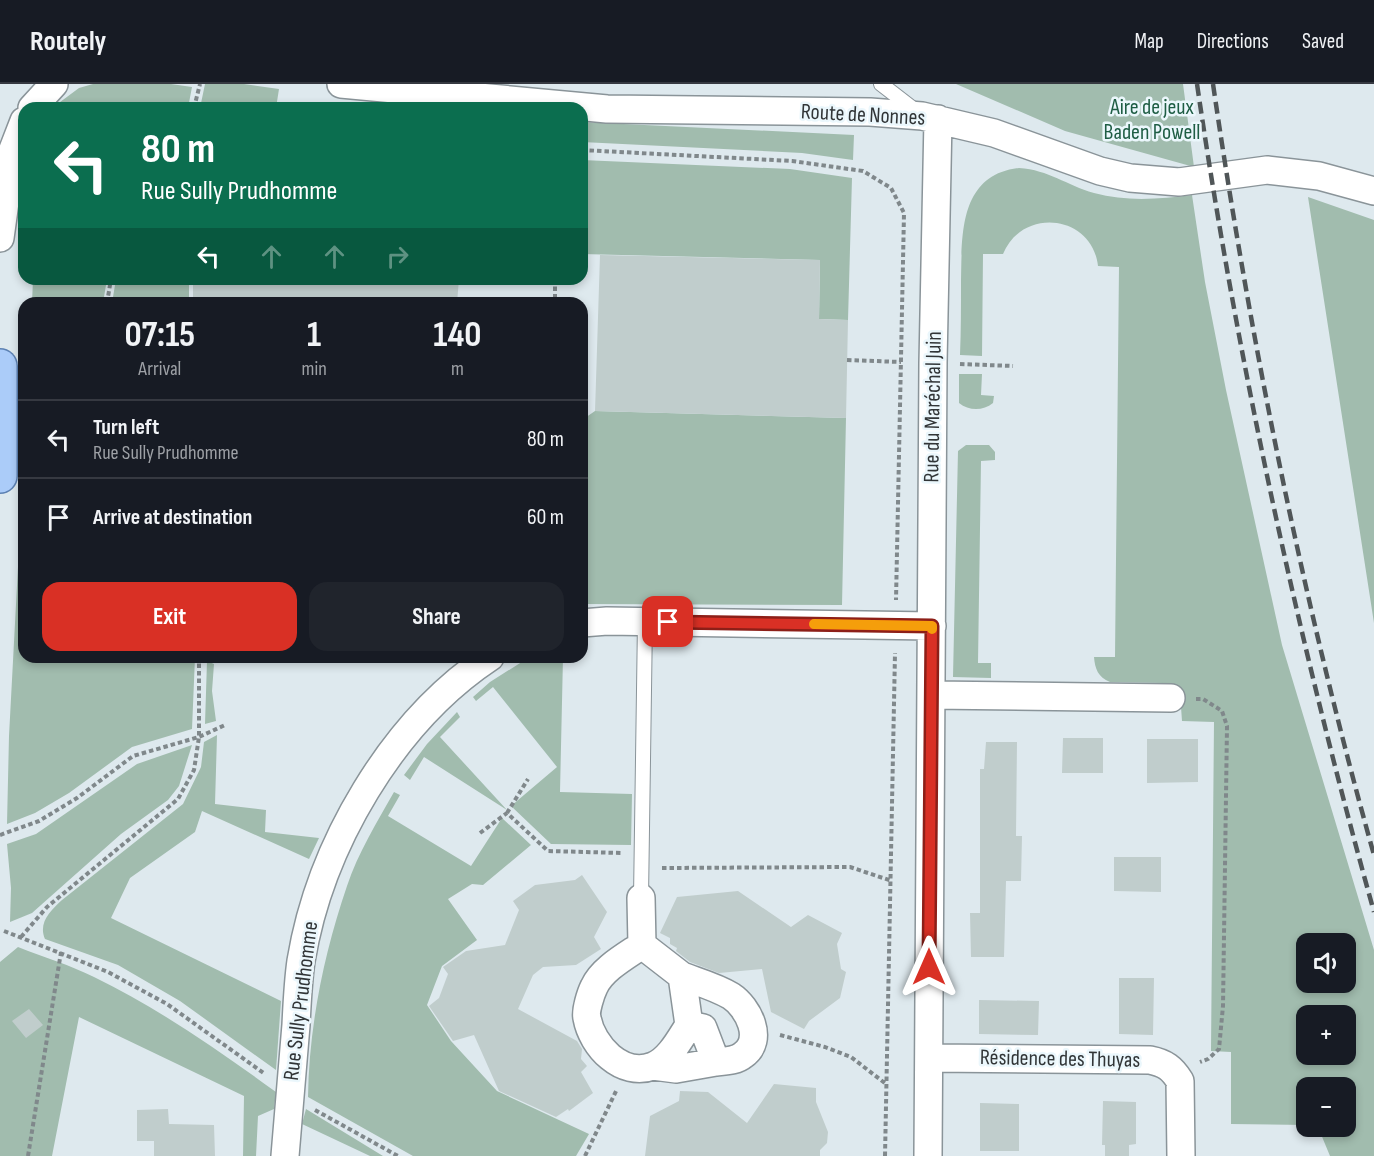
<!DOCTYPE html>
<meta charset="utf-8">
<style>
body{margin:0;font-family:"Sofia Sans Condensed",sans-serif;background:#20242c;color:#f1f3f6;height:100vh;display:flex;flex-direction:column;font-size:22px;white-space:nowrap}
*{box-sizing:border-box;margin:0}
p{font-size:20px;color:#9ea1a6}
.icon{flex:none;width:33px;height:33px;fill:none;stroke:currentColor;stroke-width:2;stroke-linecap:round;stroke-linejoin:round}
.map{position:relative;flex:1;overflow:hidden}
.side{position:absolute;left:18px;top:213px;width:570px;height:366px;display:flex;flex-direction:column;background:#171b24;border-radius:18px;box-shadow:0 3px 9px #0003}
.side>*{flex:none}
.guide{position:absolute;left:18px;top:18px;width:570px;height:183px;border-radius:18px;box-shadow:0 3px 9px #0003;background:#0b6e4f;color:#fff;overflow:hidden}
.tools{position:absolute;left:1296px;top:849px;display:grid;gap:12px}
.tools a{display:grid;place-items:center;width:60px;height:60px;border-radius:12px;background:#171b24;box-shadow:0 3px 9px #0003;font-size:30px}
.pin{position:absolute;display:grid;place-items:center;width:51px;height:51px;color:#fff;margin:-26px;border-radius:12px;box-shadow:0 3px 9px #0006}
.me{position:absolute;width:66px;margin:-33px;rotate:0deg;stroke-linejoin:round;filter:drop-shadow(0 0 4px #0008)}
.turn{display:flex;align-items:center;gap:21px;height:126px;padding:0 24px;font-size:27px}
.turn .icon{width:78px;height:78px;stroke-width:2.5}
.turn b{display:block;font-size:42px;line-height:51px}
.lanes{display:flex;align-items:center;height:57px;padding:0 24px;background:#0003;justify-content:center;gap:30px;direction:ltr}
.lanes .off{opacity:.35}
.eta{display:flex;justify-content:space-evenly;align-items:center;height:102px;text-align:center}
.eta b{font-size:36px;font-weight:700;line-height:42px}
.primary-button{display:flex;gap:12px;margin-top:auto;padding:12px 24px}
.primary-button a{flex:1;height:69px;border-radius:18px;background:#d93025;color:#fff;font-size:24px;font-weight:700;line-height:69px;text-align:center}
.primary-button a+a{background:#20242c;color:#f1f3f6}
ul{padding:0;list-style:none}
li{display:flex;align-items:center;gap:18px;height:78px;padding:0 24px;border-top:2px solid #363941}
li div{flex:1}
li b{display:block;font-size:22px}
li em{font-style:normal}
header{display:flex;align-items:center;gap:36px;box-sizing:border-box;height:84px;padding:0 30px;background:#171b24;border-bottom:2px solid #363941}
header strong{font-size:28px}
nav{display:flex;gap:33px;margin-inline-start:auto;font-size:21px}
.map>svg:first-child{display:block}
.green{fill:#a1bcae;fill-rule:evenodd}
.building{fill:#c0cdcc}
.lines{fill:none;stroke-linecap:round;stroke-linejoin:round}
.lane-casing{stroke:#8a9499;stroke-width:16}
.street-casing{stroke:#8a9499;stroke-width:30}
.primary-casing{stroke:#5c81b2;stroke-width:36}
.path{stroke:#80888b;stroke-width:4;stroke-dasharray:4.5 3;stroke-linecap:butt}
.lane{stroke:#fff;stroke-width:14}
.street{stroke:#fff;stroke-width:27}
.primary{stroke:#abccf9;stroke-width:33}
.rail{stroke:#505658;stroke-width:4.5;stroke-dasharray:12 6;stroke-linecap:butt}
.route-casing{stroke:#8d1f18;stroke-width:15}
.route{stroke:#d93025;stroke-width:10}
.slow{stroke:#f59e0b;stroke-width:10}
.labels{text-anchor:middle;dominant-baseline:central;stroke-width:5;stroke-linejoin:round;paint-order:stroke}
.park-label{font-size:22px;fill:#1e5d44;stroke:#ebf7fc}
.street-label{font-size:22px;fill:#313537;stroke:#ebf7fc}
</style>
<header>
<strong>Routely</strong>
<nav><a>Map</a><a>Directions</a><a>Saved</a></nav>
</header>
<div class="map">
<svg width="1374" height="1072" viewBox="0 0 1374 1072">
<rect width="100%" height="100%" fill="#dee9ee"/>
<path class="green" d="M93 0H171L192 3 188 24H52L79 4Z
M205 0H244L279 5 276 24H200Z
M956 0H1183L1194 83 1065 47Z
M582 38 854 51 853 76 802 69 582 58Z
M582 76 790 85 852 94 848 236 819 235 820 176 582 170Z
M1019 84C1049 86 1066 101 1094 109 1127 118 1160 115 1192 111L1205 198 1226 306 1282 561 1374 866V1072H1330L1318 1043 1346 1042V1004H1306V1041L1231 1040V968L1211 967 1214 638 1182 637 1181 623 1165 624 1163 599 1110 598C1098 593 1095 585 1094 573H1115L1119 183 1098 182C1092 130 1022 123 1003 170H983L982 272 960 271C961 247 961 222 961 197 962 151 959 91 1019 84ZM1306 860H1346V898H1306ZM1306 932H1346V970H1306Z
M1308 113 1374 136V539Z
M33 195H107L103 219H32Z
M116 195H189V219H112Z
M959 290H982L981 311 994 312 993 319C983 327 969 327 959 319Z
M595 327 846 334 842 521 582 520V336Z
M966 361H989L995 368V376L981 377 978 579H991V594L953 593 958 367Z
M24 370V573H195L192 645 132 663 69 709 35 729 7 740 9 652Z
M563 573 560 708 632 710 631 761 551 760 511 722 557 683 493 603 476 617 473 613 490 598 528 574Z
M207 577 214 580 212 607 216 637 205 640Z
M457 628 460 633 440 653 507 726 424 673 410 696 404 691 427 660Z
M217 651 215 720 266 726 265 748 319 754 309 775 202 727 195 748 130 794 111 834 281 917 276 986 180 917 118 881 45 855C38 839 50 827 62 816L183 720 201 683 204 658Z
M192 661 179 702 168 716 121 750 32 829 10 838 11 804 7 760 36 750 137 680Z
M394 708 400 711 388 732 471 782 502 734 531 761 483 801 472 800 448 815 477 856 442 882 427 921 451 957 497 1007 589 1050 576 1072H413L308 1013C309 942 324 869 347 802 358 769 377 738 394 708Z
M18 863C43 873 70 881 94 893 158 924 218 966 276 1008L274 1025 258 1032 256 1072H243L244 1012 79 933 52 1072H0V878Z
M306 1025 383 1072H370L302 1040Z"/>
<path class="building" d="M600 171 820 176 819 235 848 236 846 334 595 327Z
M193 195H459L457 219H193Z
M1063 654H1103V689H1062Z
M1147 655H1198V698L1147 699Z
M986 658H1017L1016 752H1022L1021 797H1006L1004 873H971L970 829H980V685H984Z
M1114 773H1161V808L1114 807Z
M582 791 607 828 594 853 601 865 576 881 543 883 533 891 518 925 577 957 582 965 581 975 587 982 581 988 593 1009 569 1027 568 1025 556 1033 499 1007 474 951 453 957 429 922 439 914 448 890 443 883 466 867 505 861 519 826 513 817 535 801 575 796Z
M738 807 791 843 808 831 842 849 837 860 841 885 846 888 840 914 809 937 804 945 771 928 762 885 719 889 690 878 676 867 677 864 670 860V854L660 849 677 813Z
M1119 894H1154L1153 951 1119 950Z
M979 916 1039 917 1038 951 979 950Z
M29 925 43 941 26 954 12 937Z
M774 1000 816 1004V1018L828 1048 827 1059 820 1066V1072H645L650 1032 679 1017 680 1007 708 1008 747 1039Z
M1103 1017 1136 1018V1060L1129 1061V1072H1105V1061H1102Z
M980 1019 1019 1020V1067H980Z
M168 1025 169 1040 214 1041 215 1072H154V1057H137V1026Z"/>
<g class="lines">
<g class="lane-casing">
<path id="lane" d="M881 0 916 27
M641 814 645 537"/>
</g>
<g class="street-casing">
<path id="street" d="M341 0 607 25 870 28 922 32 994 49 1100 87 1130 94 1179 98 1267 86 1319 92 1374 107
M32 24 54 0
M0 154 12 68 24 37
M582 539 607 537 932 542
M931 611 1171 614
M641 814 642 861C626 872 602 885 594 903 591 909 585 927 587 934 592 962 622 994 653 982 669 976 680 955 689 941L682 892 642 861
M682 892C698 898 716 903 731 912 748 923 765 956 743 971 736 977 725 977 716 978L703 944 689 941
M929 974 1150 976C1165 979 1172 984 1180 997L1181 1072
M653 982 676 985 716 978
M285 1072C289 1028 292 984 296 941 297 920 298 898 301 877 320 762 392 638 490 573
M928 1072 933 279 938 35"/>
</g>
<g class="primary-casing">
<path id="primary" d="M0 282V392"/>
</g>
<path class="path" d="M194 24 200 0
M582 66 792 77 863 87 891 104 904 129 896 516
M555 195V219
M107 219 111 195
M847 276 901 278
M960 280 1013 282
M215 573 224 577
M1196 615H1203L1222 627 1227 642 1223 922 1219 965 1208 975 1200 978
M507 729 528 695
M480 749 507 729 548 767 622 769
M0 751 39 737 77 714 133 672 199 653 225 641
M662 784 850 783 892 797
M4 847 108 888 167 920 265 990
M21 853 47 823 178 715 194 686 199 653V573
M780 951 825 963 851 973 886 1000
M315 1026 398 1072
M28 1072 61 868
M585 1072 617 1005
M885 1072 895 569"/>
<use href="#lane" class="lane"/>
<use href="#street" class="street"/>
<use href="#primary" class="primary"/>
<path class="rail" d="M1197 0C1238 280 1298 555 1374 828
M1213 0C1251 260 1303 518 1374 771"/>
</g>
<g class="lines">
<g class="route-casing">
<path id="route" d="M668 538 932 542 929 883"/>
</g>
<use href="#route" class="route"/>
<path class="slow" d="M814 540 932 542V545"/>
</g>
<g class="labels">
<g class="park-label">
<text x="1152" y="23">Aire de jeux<tspan x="1152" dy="25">Baden Powell</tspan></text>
</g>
<g class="street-label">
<text transform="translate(863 31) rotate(3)">Route de Nonnes</text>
<text transform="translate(933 323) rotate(-89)">Rue du Maréchal Juin</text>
<text transform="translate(301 917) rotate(-83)">Rue Sully Prudhomme</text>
<text transform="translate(1060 975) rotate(1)">Résidence des Thuyas</text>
</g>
</g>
</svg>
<div class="tools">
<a><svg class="icon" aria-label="sound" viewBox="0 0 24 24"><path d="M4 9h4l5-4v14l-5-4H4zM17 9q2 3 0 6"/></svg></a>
<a>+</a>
<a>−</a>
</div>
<div class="pin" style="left:668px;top:538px;background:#d93025"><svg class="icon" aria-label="arrive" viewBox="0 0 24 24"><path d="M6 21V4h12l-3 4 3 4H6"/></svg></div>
<svg class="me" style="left:929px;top:883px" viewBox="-20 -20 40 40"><path d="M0-17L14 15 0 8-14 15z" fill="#d93025" stroke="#fff" stroke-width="4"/></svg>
<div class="guide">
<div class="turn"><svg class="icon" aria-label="left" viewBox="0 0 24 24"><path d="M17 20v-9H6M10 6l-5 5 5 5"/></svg><div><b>80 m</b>Rue Sully Prudhomme</div></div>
<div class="lanes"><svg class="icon" aria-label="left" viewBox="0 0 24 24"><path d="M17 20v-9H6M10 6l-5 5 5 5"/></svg><svg class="icon off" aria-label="ahead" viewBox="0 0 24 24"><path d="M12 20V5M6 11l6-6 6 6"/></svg><svg class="icon off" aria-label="ahead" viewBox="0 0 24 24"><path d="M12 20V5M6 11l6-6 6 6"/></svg><svg class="icon off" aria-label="right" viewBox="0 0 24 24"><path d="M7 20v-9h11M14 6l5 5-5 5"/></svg></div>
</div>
<section class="side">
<div class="eta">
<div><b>07:15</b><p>Arrival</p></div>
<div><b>1</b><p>min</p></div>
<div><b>140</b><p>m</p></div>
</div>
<ul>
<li><svg class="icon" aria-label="left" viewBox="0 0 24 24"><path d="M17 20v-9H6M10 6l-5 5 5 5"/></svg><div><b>Turn left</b><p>Rue Sully Prudhomme</p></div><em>80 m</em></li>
<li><svg class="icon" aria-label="arrive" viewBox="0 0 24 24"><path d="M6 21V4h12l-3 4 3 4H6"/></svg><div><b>Arrive at destination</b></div><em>60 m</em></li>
</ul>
<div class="primary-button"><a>Exit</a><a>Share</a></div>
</section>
</div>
